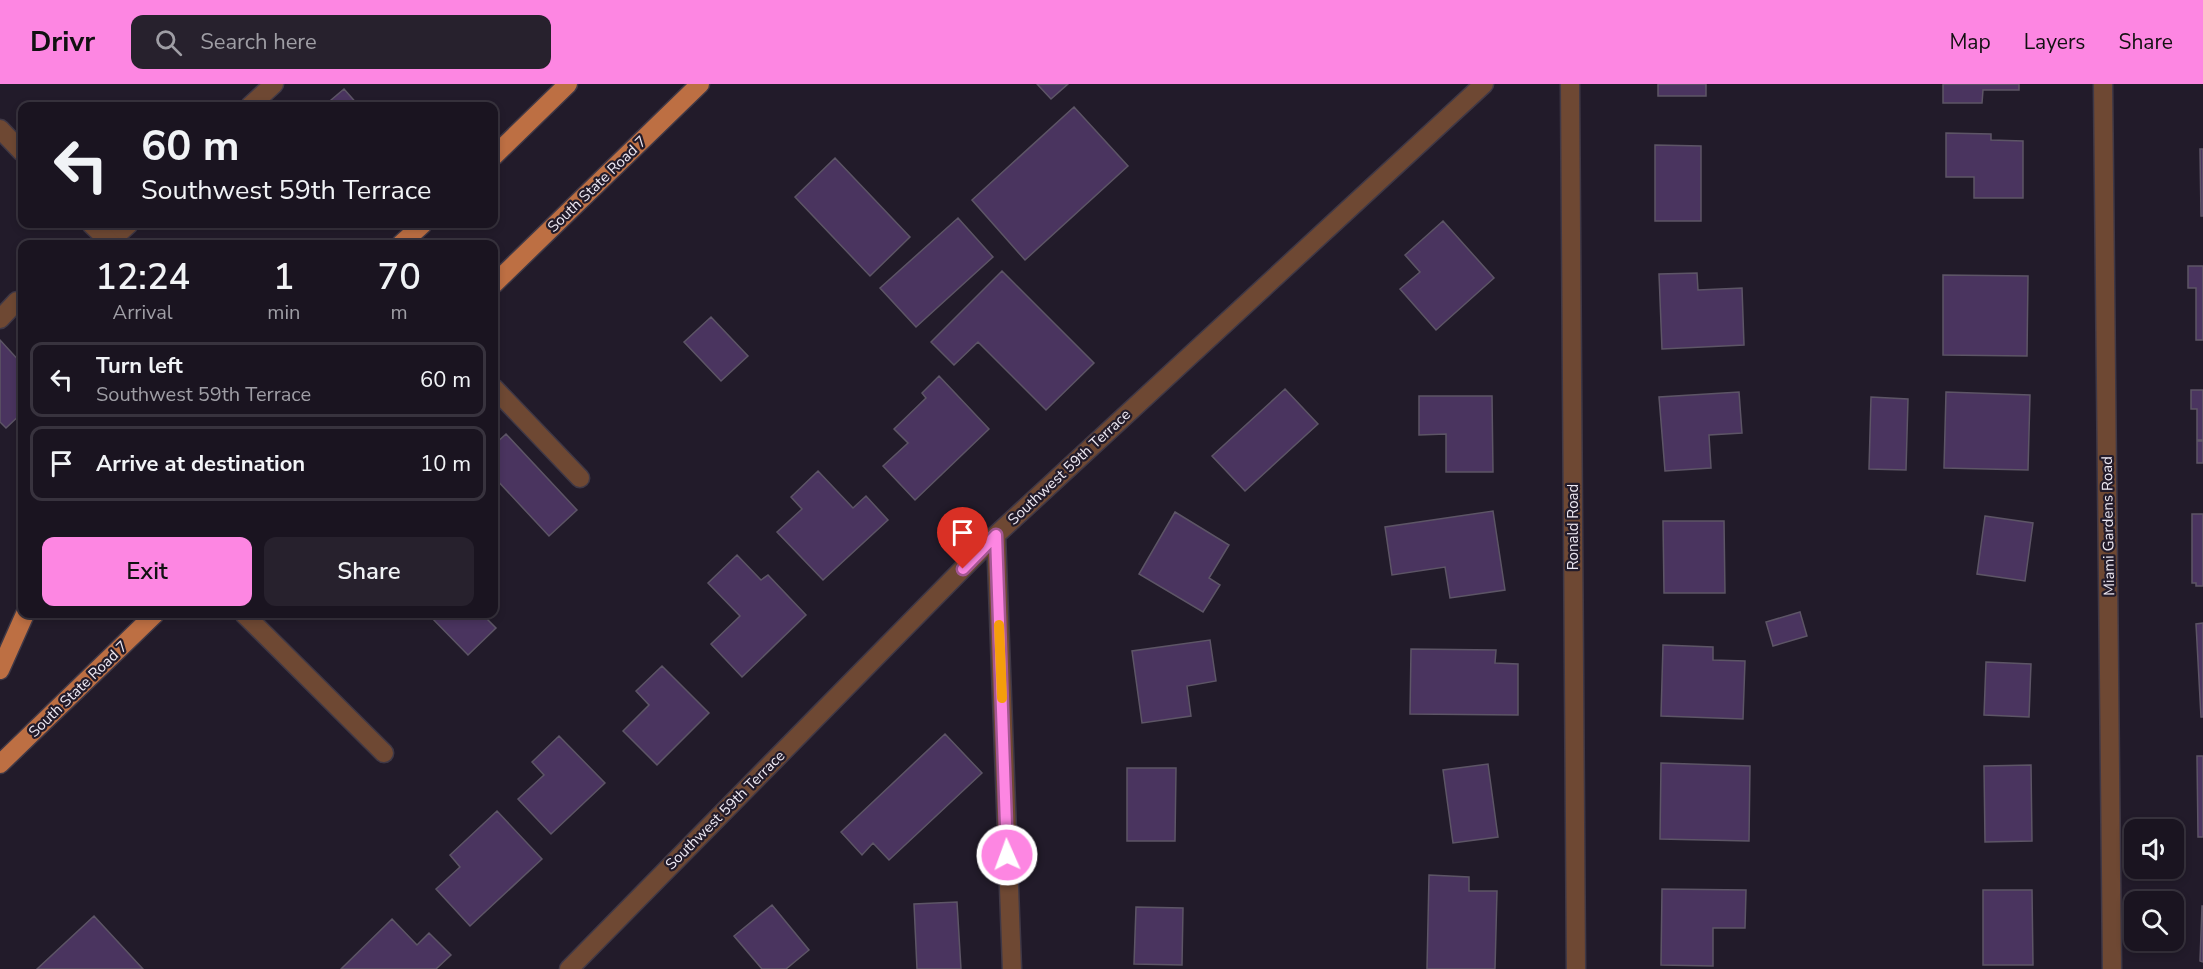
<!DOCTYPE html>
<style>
body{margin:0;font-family:"Nunito Sans",sans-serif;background:#27212d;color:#f1f3f6;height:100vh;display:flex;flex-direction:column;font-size:22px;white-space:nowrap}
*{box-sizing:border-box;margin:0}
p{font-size:20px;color:#9f9ea5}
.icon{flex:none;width:33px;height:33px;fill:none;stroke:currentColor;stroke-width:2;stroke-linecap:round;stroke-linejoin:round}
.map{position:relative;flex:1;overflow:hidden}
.side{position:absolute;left:18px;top:156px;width:480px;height:378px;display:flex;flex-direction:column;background:#1a1420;border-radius:12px;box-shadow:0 3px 9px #0003,0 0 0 2px #38333e}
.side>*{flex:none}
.top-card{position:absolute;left:18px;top:18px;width:480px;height:126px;border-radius:12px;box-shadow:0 3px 9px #0003,0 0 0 2px #38333e;background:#1a1420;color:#f1f3f6;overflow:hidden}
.tools{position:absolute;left:2124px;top:735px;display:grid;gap:12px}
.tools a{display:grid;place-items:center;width:60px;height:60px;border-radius:12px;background:#1a1420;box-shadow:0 3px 9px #0003,0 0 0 2px #38333e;font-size:30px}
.pin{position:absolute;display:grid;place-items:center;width:51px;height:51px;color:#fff;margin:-62px -26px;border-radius:50% 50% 50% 0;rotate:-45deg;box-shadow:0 0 6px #0007}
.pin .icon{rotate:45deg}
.me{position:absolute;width:66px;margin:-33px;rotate:358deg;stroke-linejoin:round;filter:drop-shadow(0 0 4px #0008)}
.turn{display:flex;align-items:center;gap:21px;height:126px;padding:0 24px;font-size:27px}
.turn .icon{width:78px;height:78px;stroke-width:2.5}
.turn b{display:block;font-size:42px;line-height:51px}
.eta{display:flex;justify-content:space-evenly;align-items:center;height:102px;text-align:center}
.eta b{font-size:36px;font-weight:600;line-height:42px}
.primary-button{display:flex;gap:12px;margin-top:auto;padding:12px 24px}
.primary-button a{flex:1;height:69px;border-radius:12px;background:#fd86e2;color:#111;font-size:24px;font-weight:600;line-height:69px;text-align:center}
.primary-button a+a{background:#27212d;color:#f1f3f6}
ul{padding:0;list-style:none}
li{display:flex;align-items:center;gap:18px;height:75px;margin:0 12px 9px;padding:0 12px;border:3px solid #38333e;border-radius:12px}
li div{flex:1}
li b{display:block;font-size:22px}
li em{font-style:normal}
header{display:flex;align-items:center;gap:36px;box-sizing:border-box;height:84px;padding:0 30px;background:#fd86e2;color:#111}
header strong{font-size:28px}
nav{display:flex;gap:33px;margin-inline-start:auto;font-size:21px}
.search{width:420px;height:54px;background:#27212d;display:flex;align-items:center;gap:15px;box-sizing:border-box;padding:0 21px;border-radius:12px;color:#9f9ea5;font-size:22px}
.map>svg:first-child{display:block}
.building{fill:#4a345f;stroke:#5d5566;stroke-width:1.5}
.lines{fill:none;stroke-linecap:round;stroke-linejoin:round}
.service-casing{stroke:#3f3846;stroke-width:21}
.minor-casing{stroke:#3f3846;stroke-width:21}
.primary-casing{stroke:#3f3846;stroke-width:21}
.service{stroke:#6e4833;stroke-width:18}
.minor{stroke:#6e4833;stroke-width:18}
.primary{stroke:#bd6f43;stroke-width:18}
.route-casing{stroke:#a45793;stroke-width:15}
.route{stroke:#fd86e2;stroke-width:10}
.slow{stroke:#f59e0b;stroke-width:10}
.labels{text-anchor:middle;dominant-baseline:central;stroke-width:4.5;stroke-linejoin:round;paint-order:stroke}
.street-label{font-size:15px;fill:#eee9f3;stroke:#221b2a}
</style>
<header>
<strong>Drivr</strong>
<div class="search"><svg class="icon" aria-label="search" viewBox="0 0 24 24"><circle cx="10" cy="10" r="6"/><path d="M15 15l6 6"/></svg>Search here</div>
<nav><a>Map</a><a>Layers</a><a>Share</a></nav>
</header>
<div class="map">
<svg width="2203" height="885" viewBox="0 0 2203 885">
<rect width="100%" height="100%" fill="#221b2a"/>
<path class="building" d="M1037 0H1068L1051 15Z
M1658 0H1706V12H1658Z
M1943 0H2019V6H1983L1982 19H1943Z
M344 5 359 22H324Z
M1074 23 1128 82 1025 176 972 116Z
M1946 49 1991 50V56L2023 57V114H1974V93H1946Z
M1655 61 1701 62V137H1655Z
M2200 65H2203V132H2201Z
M835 74 910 153 870 192 795 113Z
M958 134 993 173 916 243 880 204Z
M1443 137 1494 194 1436 246 1400 205 1420 188 1405 171Z
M2188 182H2203V256H2196V204H2188Z
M1002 187 1094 279 1046 326 978 258 954 281 931 258Z
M1697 189 1698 206 1742 204 1744 261 1662 265 1659 190Z
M1943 191 2028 192 2027 272 1943 271Z
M711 233 748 272 721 297 684 258Z
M0 256 22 280V329L6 344 0 338Z
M939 292 989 345 915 416 883 382 908 359 894 345 926 314 922 309Z
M1285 305 1318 340 1245 407 1212 372Z
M2191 306H2203V356H2197V325H2191Z
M1739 308 1742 349 1709 351 1711 384 1665 387 1659 313Z
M1946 308 2030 311 2028 386 1944 384Z
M1419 312H1492L1493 388H1446V350L1419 351Z
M1871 313 1908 315 1906 386 1869 385Z
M506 350 577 426 549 452 494 393V361Z
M2197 357H2203V379H2197Z
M818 387 853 424 866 412 888 436 823 496 777 448 802 425 791 413Z
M1493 427 1505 506 1450 514 1445 483 1392 491 1385 443Z
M1175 428 1229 461 1209 494 1220 501 1203 528 1139 490Z
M2192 430H2203V502H2196V499H2192Z
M1985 432 2033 439 2025 497 1977 490Z
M1663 437H1724L1725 509H1664Z
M737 471 761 496 768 491 806 531 742 593 711 560 740 532 708 499Z
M1800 528 1807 552 1773 562 1766 538Z
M428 530H482L496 544 468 571Z
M2203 539V633H2201L2196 540Z
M1210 556 1216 597 1187 602 1191 632 1142 639 1132 567Z
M1663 561 1713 563V576L1745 577 1743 635 1661 632Z
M1411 565 1496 566 1495 579 1518 580V631L1410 630Z
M1986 578 2031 580 2029 633 1984 631Z
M662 582 709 629 657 681 623 647 649 621 636 607Z
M945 650 982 689 889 776 873 759 862 771 841 748Z
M559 652 605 699 551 750 518 715 544 691 532 678Z
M2197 672H2203V753H2198Z
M1661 679 1750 682 1749 757 1660 755Z
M1488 680 1498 753 1453 759 1443 686Z
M2031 681 2032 757 1985 758 1984 682Z
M1127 684H1176L1175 757H1127Z
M497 727 542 775 470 842 436 805 460 783 450 771Z
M1429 791 1469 793V807H1497L1495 885H1427Z
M1662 805 1746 806 1745 844H1713V882L1661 881Z
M1983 806H2032L2033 881H1983Z
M957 818 961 885H917L914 820Z
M772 821 809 866 786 885H762L734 852Z
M2202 822H2203V878L2200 877Z
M1136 823 1183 824 1182 881 1134 880Z
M94 832 143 885H37Z
M392 835 417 861 429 849 451 871 436 885H341Z"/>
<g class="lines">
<g class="service-casing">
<path id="service" d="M250 22 274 0
M109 158 129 140
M0 235 17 217 22 222
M494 304 580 394
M244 530 384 669"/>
</g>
<g class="minor-casing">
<path id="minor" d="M1570 0 1576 885
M2103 0 2112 885
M0 45 22 68
M91 140 112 160
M996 451 1012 885
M569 885 996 451 1484 0"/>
</g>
<g class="primary-casing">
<path id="primary" d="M494 72 568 0
M401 160 423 140
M494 200 700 0
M0 586 25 530
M0 680 155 530"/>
</g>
<use href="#service" class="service"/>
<use href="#minor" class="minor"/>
<use href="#primary" class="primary"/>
</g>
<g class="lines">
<g class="route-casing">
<path id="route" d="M963 485 996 451 1007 771"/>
</g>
<use href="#route" class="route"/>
<path class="slow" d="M999 541 1002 614"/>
</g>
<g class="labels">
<g class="street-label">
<text transform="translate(597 100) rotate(-44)">South State Road 7</text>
<text transform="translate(1069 383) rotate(-43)">Southwest 59th Terrace</text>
<text transform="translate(2108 442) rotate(-91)">Miami Gardens Road</text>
<text transform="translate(1573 443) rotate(-90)">Ronald Road</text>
<text transform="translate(78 605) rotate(-44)">South State Road 7</text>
<text transform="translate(725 726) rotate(-45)">Southwest 59th Terrace</text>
</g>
</g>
</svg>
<div class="tools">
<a><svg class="icon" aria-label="sound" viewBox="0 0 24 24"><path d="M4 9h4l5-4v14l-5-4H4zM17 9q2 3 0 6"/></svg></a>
<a><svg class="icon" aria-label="search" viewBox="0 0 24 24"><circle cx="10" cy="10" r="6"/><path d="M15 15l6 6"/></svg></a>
</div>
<div class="pin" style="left:963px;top:485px;background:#d93025"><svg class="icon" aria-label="arrive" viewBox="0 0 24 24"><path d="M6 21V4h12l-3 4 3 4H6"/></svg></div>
<svg class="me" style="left:1007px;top:771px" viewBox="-20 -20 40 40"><circle r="17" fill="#fd86e2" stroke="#fff" stroke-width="3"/><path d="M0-11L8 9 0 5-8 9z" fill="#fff"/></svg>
<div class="top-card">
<div class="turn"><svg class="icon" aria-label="left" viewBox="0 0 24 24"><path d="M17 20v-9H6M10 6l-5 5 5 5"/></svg><div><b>60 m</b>Southwest 59th Terrace</div></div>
</div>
<section class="side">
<div class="eta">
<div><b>12:24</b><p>Arrival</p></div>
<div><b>1</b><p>min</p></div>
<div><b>70</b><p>m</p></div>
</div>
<ul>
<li><svg class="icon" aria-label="left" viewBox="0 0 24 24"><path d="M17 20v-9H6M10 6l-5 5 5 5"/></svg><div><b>Turn left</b><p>Southwest 59th Terrace</p></div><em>60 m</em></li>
<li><svg class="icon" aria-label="arrive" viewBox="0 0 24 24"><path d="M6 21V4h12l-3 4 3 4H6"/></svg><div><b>Arrive at destination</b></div><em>10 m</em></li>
</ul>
<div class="primary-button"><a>Exit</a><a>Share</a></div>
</section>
</div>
